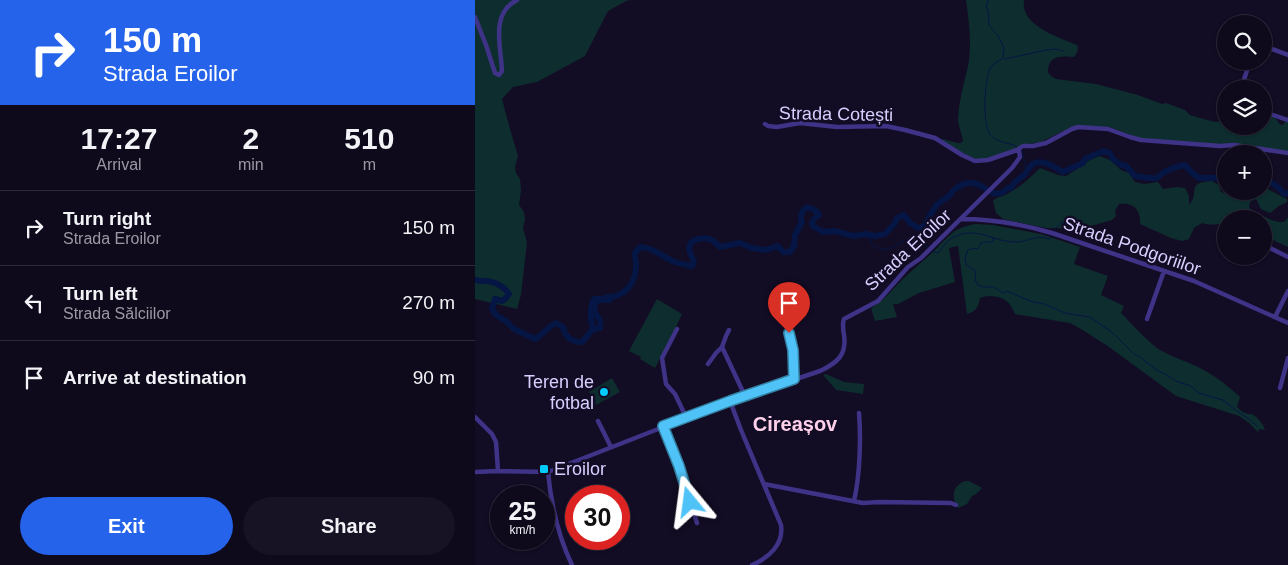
<!DOCTYPE html>
<meta charset="utf-8">
<style>
body{margin:0;font-family:Arial,sans-serif;background:#171224;color:#f1f3f6;height:100vh;display:flex;flex-direction:column;font-size:19px;white-space:nowrap}
*{box-sizing:border-box;margin:0}
p{font-size:16px;color:#9b9aa3}
.icon{flex:none;width:28px;height:28px;fill:none;stroke:currentColor;stroke-width:2;stroke-linecap:round;stroke-linejoin:round}
.map{position:relative;flex:1;overflow:hidden}
.drawer{display:flex;flex-direction:column;background:#0e091b;width:475px}
.drawer>*{flex:none}
.guide{background:#2563eb;color:#fff;overflow:hidden}
.fabs{position:absolute;left:742px;top:15px;display:grid;gap:10px}
.fabs a{display:grid;place-items:center;width:55px;height:55px;border-radius:50%;background:#0e091b;box-shadow:0 1px 4px #0004,0 0 0 1px #2e2a3a;font-size:25px}
.speed{position:absolute;left:15px;top:485px;display:flex;gap:10px;font-size:25px;font-weight:700;text-align:center}
.speed>*{display:grid;place-content:center;width:65px;height:65px;border-radius:50%;background:#0e091b;box-shadow:0 1px 4px #0004,0 0 0 1px #2e2a3a;line-height:1}
.speed small{font-size:12px;font-weight:400}
.speed .limit{border:8px solid #d22;background:#fff;color:#111}
.pin{position:absolute;display:grid;place-items:center;width:42px;height:42px;color:#fff;margin:-51px -21px;border-radius:50% 50% 50% 0;rotate:-45deg;box-shadow:0 0 5px #0007}
.pin .icon{rotate:45deg}
.me{position:absolute;width:55px;margin:-28px;rotate:344deg;stroke-linejoin:round;filter:drop-shadow(0 0 4px #0008)}
.turn{display:flex;align-items:center;gap:18px;height:105px;padding:0 20px;font-size:22px}
.turn .icon{width:65px;height:65px;stroke-width:2.5}
.turn b{display:block;font-size:35px;line-height:42px}
.eta{display:flex;justify-content:space-evenly;align-items:center;height:85px;text-align:center}
.eta b{font-size:30px;font-weight:700;line-height:35px}
.cta{display:flex;gap:10px;margin-top:auto;padding:10px 20px}
.cta a{flex:1;height:58px;border-radius:30px;background:#2563eb;color:#fff;font-size:20px;font-weight:700;line-height:58px;text-align:center}
.cta a+a{background:#171224;color:#f1f3f6}
ul{padding:0;list-style:none}
li{display:flex;align-items:center;gap:15px;height:75px;padding:0 20px;border-top:1px solid #2e2a3a}
li div{flex:1}
li b{display:block;font-size:19px}
li em{font-style:normal}
main{display:flex;flex:1;min-height:0}
.map>svg:first-child{display:block}
.green{fill:#0e2d2f}
.lines{fill:none;stroke-linecap:round;stroke-linejoin:round}
.stream{stroke:#051644;stroke-width:1}
.river{stroke:#051644;stroke-width:6}
.minor{stroke:#3e3387;stroke-width:4.5}
.route-casing{stroke:#337fa1;stroke-width:12}
.route{stroke:#4fc3f7;stroke-width:9}
.poi-dot{fill:#00cbfa;stroke:#120c24;stroke-width:2}
.labels{text-anchor:middle;dominant-baseline:central;stroke-width:5;stroke-linejoin:round;paint-order:stroke}
.street-label{font-size:18px;fill:#d9cfff;stroke:#120c24}
.poi-label{font-size:18px;fill:#d9cfff;stroke:#120c24;text-anchor:end}
.quarter-label{font-size:20px;font-weight:bold;fill:#ffd1ea;stroke:#120c24}
</style>
<main>
<section class="drawer">
<div class="guide">
<div class="turn"><svg class="icon" aria-label="right" viewBox="0 0 24 24"><path d="M7 20v-9h11M14 6l5 5-5 5"/></svg><div><b>150 m</b>Strada Eroilor</div></div>
</div>
<div class="eta">
<div><b>17:27</b><p>Arrival</p></div>
<div><b>2</b><p>min</p></div>
<div><b>510</b><p>m</p></div>
</div>
<ul>
<li><svg class="icon" aria-label="right" viewBox="0 0 24 24"><path d="M7 20v-9h11M14 6l5 5-5 5"/></svg><div><b>Turn right</b><p>Strada Eroilor</p></div><em>150 m</em></li>
<li><svg class="icon" aria-label="left" viewBox="0 0 24 24"><path d="M17 20v-9H6M10 6l-5 5 5 5"/></svg><div><b>Turn left</b><p>Strada Sălciilor</p></div><em>270 m</em></li>
<li><svg class="icon" aria-label="arrive" viewBox="0 0 24 24"><path d="M6 21V4h12l-3 4 3 4H6"/></svg><div><b>Arrive at destination</b></div><em>90 m</em></li>
</ul>
<div class="cta"><a>Exit</a><a>Share</a></div>
</section>
<div class="map">
<svg width="813" height="565" viewBox="0 0 813 565">
<rect width="100%" height="100%" fill="#120c24"/>
<path class="green" d="M0 0H155L151 1 133 11 110 56 62 82 38 87 27 99 35 129 43 156 40 167 41 173 45 179 46 190 44 205 49 212 50 219 48 228 52 242 46 295 42 309 0 299Z
M491 0H549C545 26 584 37 602 45 604 49 602 54 599 57 587 56 573 55 573 72L576 76 581 79 621 84 663 95 687 104 691 103 710 110 715 115 725 118 740 122 747 121 750 120 751 115V126H789V114L800 118C803 120 803 125 808 125L810 122H813V152L664 138 634 127 607 126 600 127 588 131 566 142 547 145 542 149 509 159H502L494 157 466 141 468 139 482 143H486L488 141C487 134 483 125 483 119 484 101 489 83 493 66 497 44 494 22 491 0Z
M624 156 635 160 646 170 654 173 660 182 669 184 683 182 688 189 702 187 710 188 714 196V205C726 192 709 183 737 181L744 185 746 192 755 195 767 191H789V187L812 199V202L804 206 795 213 786 209 781 199 775 202 774 208C781 212 803 226 810 221 812 220 812 218 813 217V247L789 236V219H751V223C743 224 736 226 727 223L719 228 714 239 707 241 696 238 665 224C666 209 658 202 644 204L640 211 641 216 637 220 616 226 605 227 593 231 584 228H571L528 219 521 213 518 201C522 196 527 197 532 194 544 188 555 178 565 168L583 175 591 176 607 166 613 161Z
M500 224 518 225 566 234 605 247 599 264 633 276 626 295 649 306 646 313C658 325 669 338 682 348 694 356 708 360 721 366 738 374 752 385 765 397L762 407C766 411 771 415 777 414 783 418 788 423 790 430L784 429 783 432 774 423 764 416 701 396 634 347 606 329 595 323 540 314C538 309 535 303 530 300 525 296 511 295 505 298 503 307 502 311 492 314L483 246 474 248 480 282 444 293 423 304H418L422 317 400 321 396 308C411 299 417 289 430 277 439 268 450 260 459 251 474 236 478 228 500 224Z
M182 299 207 314 200 329 180 368 165 359 166 357 154 351Z
M351 374 369 382 389 384 388 394 361 390 348 375Z
M137 378 145 392 121 405 114 392Z
M490 481H494L507 488 501 494 497 496 492 504 483 508C476 497 477 486 490 481Z"/>
<g class="lines">
<path class="stream" d="M513 0 511 8 513 9 514 25 524 37 529 48 528 58C524 61 519 63 516 67 509 77 507 128 516 136 523 142 533 143 541 146
M530 59 571 50 581 49 588 51
M546 150C550 157 548 165 553 172
M579 231C583 224 587 221 595 220
M388 235 395 240 397 245C418 259 427 232 444 240 448 242 451 246 453 248
M517 238 519 239 517 242H508L506 243 503 249 498 248 493 250 490 258 491 265 501 271 500 280 503 285 508 287H519L528 293 532 291 555 301 569 304 590 313 614 317 618 319 638 333 659 354 665 357 680 369 690 374 701 381 716 386 724 393 748 400 759 409 774 419 783 427
M457 251 462 253 464 252C467 249 470 243 474 240 500 223 515 242 541 242 555 242 558 234 575 239L577 235"/>
<path class="river" d="M789 176C793 184 803 184 808 193L810 194 813 193
M0 280C7 282 11 280 17 282 23 283 31 289 34 294L31 298 27 301 20 299 17 309 21 315 31 321 39 329 60 339C71 333 70 328 81 323L88 327C90 337 96 342 107 342L118 329
M136 297H132L127 299H119C115 308 115 319 118 329H122L125 328C126 320 124 318 119 312L120 308 118 304 124 300H135L136 297C152 295 161 281 161 265 161 261 160 257 160 253L165 247C180 248 187 257 200 262 206 264 212 265 217 266L219 261C214 253 210 242 223 239 227 238 232 238 235 239 239 241 242 244 245 247L265 243 277 248 291 250 302 246 305 248 308 252H315L319 246 320 235 327 222C324 216 327 211 332 207 337 209 342 210 344 215L339 219 337 223 338 226 348 232 359 231 379 236 391 234 400 236 410 234 420 223 422 218 429 215 435 223 443 228 449 226C454 219 457 208 464 203 467 200 471 199 474 196 476 194 477 192 479 190 483 186 492 182 497 183 512 184 518 203 533 188H536C539 181 545 179 550 174 553 171 554 166 558 164 567 158 580 168 588 172L608 163 610 159 621 154 629 151 635 153 637 158 646 165 651 166 660 176C668 177 674 179 682 178 687 172 701 166 710 165L716 172 724 178H742L746 181 751 191H757"/>
<path class="minor" d="M0 17 11 45 20 73 24 75 27 71C26 46 15 14 42 0
M789 46 813 55
M766 89 775 61
M789 112 813 120
M290 124 293 126 302 127 325 123 362 127 411 126 430 130 460 138 487 155 500 161 513 160 542 150 548 146H558L571 143 597 129 603 127 633 129 655 137 666 140 745 146 759 145 813 153
M486 219C517 219 547 224 577 233L719 281 813 323
M749 226 751 228
M789 245 813 257
M800 317 813 291
M672 319 689 271
M202 329 187 358 191 384 200 394 211 417
M314 333 318 350 319 379
M247 347 270 396
M233 364 241 353 247 347 251 336 254 330
M805 388 813 358
M255 401 266 430 306 525C309 545 293 558 277 565
M0 417 17 434 21 442 23 471
M123 421 136 447
M188 426 204 466 222 523
M0 472 23 471 73 472 255 401 345 371C362 363 372 355 369 335 368 329 367 324 369 319L403 301 433 267 446 258 537 168 545 157 544 151 542 150
M73 472C76 504 83 536 97 565
M289 484 388 503 404 502 476 503 481 505
M379 501C385 475 386 439 384 413"/>
</g>
<g class="lines">
<g class="route-casing">
<path id="route" d="M215 502 204 466 188 426 255 401 319 379 318 350 314 333"/>
</g>
<use href="#route" class="route"/>
</g>
<g class="poi-dot">
<circle cx="129" cy="392" r="5"/>
<rect x="64" y="464" width="10" height="10" rx="2.5"/>
</g>
<g class="labels">
<g class="street-label">
<text transform="translate(361 114) rotate(1)">Strada Cotești</text>
<text transform="translate(657 246) rotate(19)">Strada Podgoriilor</text>
<text transform="translate(433 250) rotate(-43)">Strada Eroilor</text>
</g>
<g class="poi-label">
<text x="119" y="382">Teren de<tspan x="119" dy="21">fotbal</tspan></text>
<text x="79" y="469" text-anchor="start">Eroilor</text>
</g>
<g class="quarter-label">
<text x="320" y="424">Cireașov</text>
</g>
</g>
</svg>
<div class="fabs">
<a><svg class="icon" aria-label="search" viewBox="0 0 24 24"><circle cx="10" cy="10" r="6"/><path d="M15 15l6 6"/></svg></a>
<a><svg class="icon" aria-label="layers" viewBox="0 0 24 24"><path d="M12 4l9 5-9 5-9-5zM3 14l9 5 9-5"/></svg></a>
<a>+</a>
<a>−</a>
</div>
<div class="speed"><div>25<small>km/h</small></div><div class="limit">30</div></div>
<div class="pin" style="left:314px;top:333px;background:#d93025"><svg class="icon" aria-label="arrive" viewBox="0 0 24 24"><path d="M6 21V4h12l-3 4 3 4H6"/></svg></div>
<svg class="me" style="left:215px;top:502px" viewBox="-20 -20 40 40"><path d="M0-17L14 15 0 8-14 15z" fill="#4fc3f7" stroke="#fff" stroke-width="4"/></svg>
</div>
</main>
